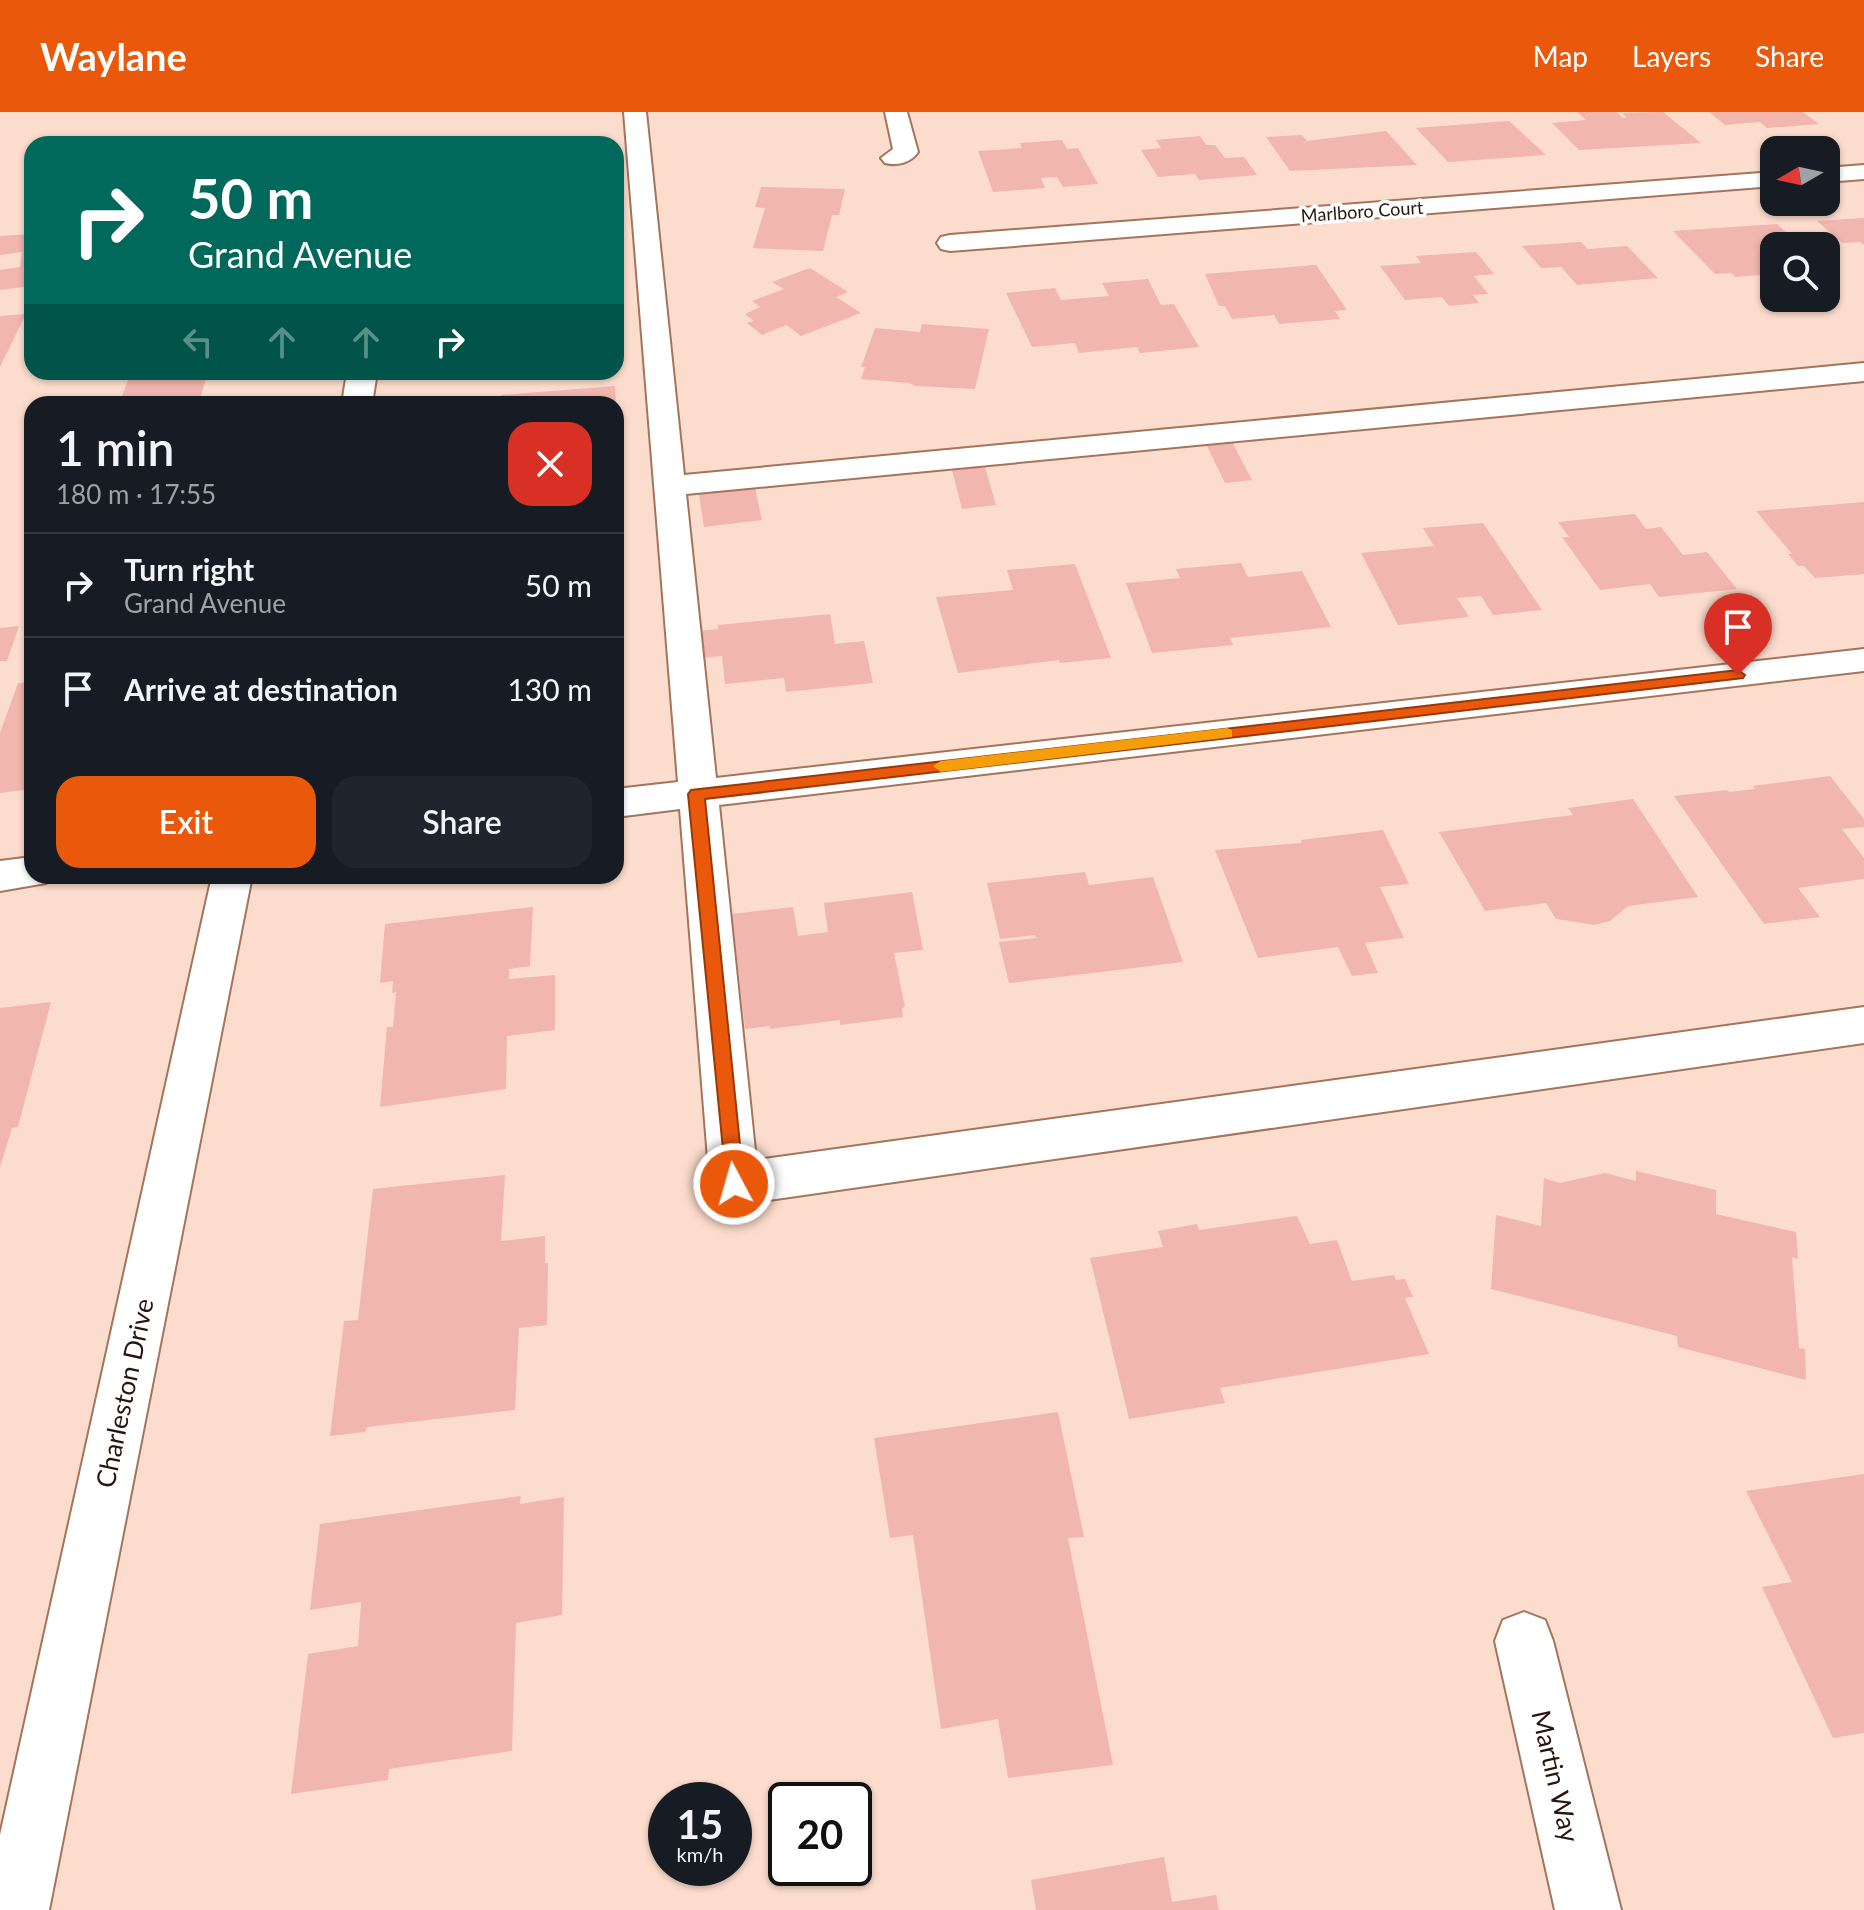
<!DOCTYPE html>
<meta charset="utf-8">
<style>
body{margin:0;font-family:Lato,sans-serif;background:#20242c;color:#f1f3f6;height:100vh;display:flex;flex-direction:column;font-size:30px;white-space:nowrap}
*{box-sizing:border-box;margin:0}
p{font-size:26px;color:#9ea1a6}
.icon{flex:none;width:44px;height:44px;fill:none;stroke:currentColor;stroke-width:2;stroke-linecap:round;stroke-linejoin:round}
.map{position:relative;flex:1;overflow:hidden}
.panel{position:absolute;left:24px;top:284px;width:600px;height:488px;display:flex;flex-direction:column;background:#171b24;border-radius:24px;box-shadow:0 2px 6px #0004}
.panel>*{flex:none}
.top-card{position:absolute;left:24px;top:24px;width:600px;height:244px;border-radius:24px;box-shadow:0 2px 6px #0004;background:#00695c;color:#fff;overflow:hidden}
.needle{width:52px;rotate:261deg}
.fabs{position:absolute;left:1760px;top:24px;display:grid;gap:16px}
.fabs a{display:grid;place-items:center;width:80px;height:80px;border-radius:16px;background:#171b24;box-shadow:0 2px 6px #0004;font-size:40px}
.speed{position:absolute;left:648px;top:1670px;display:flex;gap:16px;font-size:40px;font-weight:700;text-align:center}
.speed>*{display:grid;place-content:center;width:104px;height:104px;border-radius:50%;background:#171b24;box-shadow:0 2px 6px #0004;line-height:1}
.speed small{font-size:20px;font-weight:400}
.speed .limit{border:4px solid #111;border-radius:12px;background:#fff;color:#111}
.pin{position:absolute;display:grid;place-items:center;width:68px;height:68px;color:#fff;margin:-82px -34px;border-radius:50% 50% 50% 0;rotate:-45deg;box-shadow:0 0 8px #0007}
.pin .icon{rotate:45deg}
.me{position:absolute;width:88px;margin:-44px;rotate:354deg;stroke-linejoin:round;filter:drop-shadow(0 0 6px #0008)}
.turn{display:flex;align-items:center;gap:28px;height:168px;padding:0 32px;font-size:36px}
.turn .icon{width:104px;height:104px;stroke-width:2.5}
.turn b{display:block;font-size:56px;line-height:68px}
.lanes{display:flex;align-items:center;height:76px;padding:0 32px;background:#0003;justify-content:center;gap:40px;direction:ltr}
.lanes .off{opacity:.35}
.round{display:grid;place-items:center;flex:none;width:84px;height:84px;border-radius:24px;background:#20242c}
.overview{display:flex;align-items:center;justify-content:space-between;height:136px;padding:0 32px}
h1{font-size:48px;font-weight:600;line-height:60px}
.action{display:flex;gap:16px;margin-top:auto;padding:16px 32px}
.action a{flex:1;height:92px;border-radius:24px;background:#ea580c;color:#fff;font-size:32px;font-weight:600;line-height:92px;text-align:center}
.action a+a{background:#20242c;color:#f1f3f6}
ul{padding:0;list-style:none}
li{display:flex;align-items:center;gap:24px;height:104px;padding:0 32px;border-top:2px solid #363941}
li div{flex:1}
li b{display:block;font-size:30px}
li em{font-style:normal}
header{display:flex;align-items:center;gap:48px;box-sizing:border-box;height:112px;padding:0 40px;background:#ea580c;color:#fff}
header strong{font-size:38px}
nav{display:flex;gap:44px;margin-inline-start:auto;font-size:28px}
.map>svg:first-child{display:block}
.building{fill:#f1b6ae}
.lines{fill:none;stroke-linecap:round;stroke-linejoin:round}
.minor-casing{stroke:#a4745c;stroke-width:4}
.minor{fill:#fff;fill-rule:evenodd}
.route{fill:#ea580c;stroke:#983908;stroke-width:2}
.slow{fill:#f59e0b}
.labels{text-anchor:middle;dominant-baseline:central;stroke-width:7;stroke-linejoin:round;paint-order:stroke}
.far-street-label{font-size:18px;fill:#28150c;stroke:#fff}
.near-street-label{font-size:26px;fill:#28150c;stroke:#fff}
</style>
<header>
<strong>Waylane</strong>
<nav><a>Map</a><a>Layers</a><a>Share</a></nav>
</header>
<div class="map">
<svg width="1864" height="1798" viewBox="0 0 1864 1798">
<rect width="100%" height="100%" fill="#fcdccc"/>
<path class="building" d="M1577 0H1617L1623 6H1627L1622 1 1663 0 1701 31 1579 38 1552 11 1586 8Z
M1709 0H1803L1819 12 1767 16 1760 10 1725 13Z
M1509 9 1546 43 1448 50 1416 16Z
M1386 19 1417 53 1290 59 1266 25 1302 23 1307 29Z
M557 24 569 32H531V31Z
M1200 24 1206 33H1215L1225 46 1244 45 1257 63 1199 68 1195 62 1158 65 1141 38 1161 36 1156 28Z
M1062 28 1067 37 1078 36 1098 72 1063 75 1057 65 1041 66 1045 76 993 80 978 39 1022 36 1020 31Z
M761 75 845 77 839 103H832L823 139 753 136 765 96 755 95Z
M1864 106V133L1860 130 1842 131 1817 109Z
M1777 112 1801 134H1774V162L1735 165 1731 161 1715 162 1673 119Z
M32 122V174L0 178V158L20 155 22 140 0 143V124Z
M1581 130 1588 137 1627 134 1658 166 1577 173 1561 155 1541 156 1522 134Z
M1476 140 1494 162 1474 164 1488 182 1473 183 1479 191 1449 194 1442 185 1405 188 1380 154 1421 151 1416 144Z
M1316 153 1347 198 1335 199 1340 207 1279 212 1274 203 1232 207 1225 194H1219L1205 162Z
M810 156 848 180 836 185 861 201 801 224 786 213 762 223 747 211 754 209 745 202 760 195 752 189 784 177 772 170Z
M1148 167 1161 193 1174 192 1199 235 1140 241 1137 235 1079 241 1075 231 1032 235 1006 181 1055 176 1061 188 1109 184 1102 171Z
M26 202 0 255V204Z
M922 212 989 217 975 277 915 274 909 271 861 267 865 255H861L875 216 920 220Z
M131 260H178L176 266 207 264 199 290 119 292Z
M615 274 616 292H501V283Z
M1231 328 1252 368 1225 371 1205 330Z
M985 355 996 393 962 397 952 358Z
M755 376 762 408 704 415 699 382Z
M1864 390V462L1815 466 1804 454H1798L1788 442H1792L1756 399Z
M1635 402 1646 417 1661 415 1683 443 1707 440 1737 477 1659 485 1650 472 1600 478 1562 425H1569L1558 410Z
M1483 411 1542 498 1493 503 1481 484 1457 486 1469 505 1398 513 1361 441 1434 434 1423 416Z
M1241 451 1248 465 1302 459 1331 515 1230 526 1233 533 1152 541 1126 471 1180 466 1176 457Z
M1075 452 1111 546 1060 551 1059 548 958 561 936 485 1013 478 1007 458Z
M830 502 835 532 864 529 873 571 786 580 784 566 725 572 722 544 700 546 697 519 718 517V513Z
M19 514 7 549H0V516Z
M32 570V677L0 681V621L18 571Z
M1830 664 1864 707V715L1842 717 1864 746V767L1798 776 1820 805 1764 812 1674 684 1727 678 1729 680 1755 677 1753 674Z
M1633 687 1698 785 1628 794 1610 809 1595 813 1556 807 1546 791 1485 799 1439 720 1573 703 1568 696Z
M1383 718 1409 772 1380 775 1404 826 1365 831 1378 861 1352 864 1338 835 1258 846 1215 738 1302 731 1301 728Z
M1085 760 1089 773 1153 765 1183 850 1009 871 999 830 1036 826 1035 823 1000 827 987 771Z
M912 780 923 838 894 841 905 895 902 896 903 905 840 913V908L770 917V914L745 917 732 802 793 795 798 824 828 820 824 791Z
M533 795 530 854 509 857V867L555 863V918L507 924 506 977 380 995 387 915H393L396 880 392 881 393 869 380 871 385 812Z
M51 890 18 1015 12 1016 0 1055V896Z
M1636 1059 1716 1078V1102L1796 1120 1798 1147 1792 1145 1799 1236 1805 1237 1806 1268 1678 1235 1677 1224 1491 1177 1496 1103 1541 1114 1544 1066 1560 1071 1605 1061 1636 1069Z
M505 1063 501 1129 545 1124V1151H548L547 1213 519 1216 515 1298 367 1315 365 1320 330 1324 344 1209 358 1208 373 1077Z
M1297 1104 1310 1132 1337 1128 1352 1169 1394 1163 1396 1168 1405 1167 1413 1185 1405 1186 1429 1242 1220 1276 1225 1291 1129 1307 1090 1146 1163 1135 1158 1119 1197 1112 1199 1118Z
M1058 1300 1084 1425 1068 1426 1113 1653 1008 1666 998 1607 941 1617 913 1423 890 1426 874 1326Z
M1864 1362V1621L1833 1626 1762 1475 1792 1470 1746 1379Z
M521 1384 520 1392 564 1385 562 1503 516 1511 512 1639 389 1657 388 1668 291 1682 308 1542 358 1534 361 1490 310 1498 320 1412Z
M1164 1745 1172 1790 1216 1783 1219 1798H1036L1031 1768Z"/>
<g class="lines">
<g class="minor-casing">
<path id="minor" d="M624 0H646L684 363 1864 251V269L686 382 716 666 1864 537V559L719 693 756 1048 1864 895V931L734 1093 717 1087 710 1072 680 697 616 705V677L678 670Z
M885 0H907L918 40C911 51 896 54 885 51L881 46 893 37Z
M1864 53V67L1826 70V56Z
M1774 60V74L950 139 941 137 937 131 941 125 950 123Z
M347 260H377L372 292H342Z
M32 745V764H50L46 771 0 779V749Z
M212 764H252L49 1798H0V1723Z
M1524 1500 1545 1508 1553 1529 1621 1798H1555L1495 1529 1503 1508Z"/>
</g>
<use href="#minor" class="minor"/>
</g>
<path class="route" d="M1738 558 1745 563 1743 566 705 687 744 1072 741 1078 734 1080 727 1078 688 682 691 678Z"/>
<path class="slow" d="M1227 616 1232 618V625L941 660 933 654 941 649Z"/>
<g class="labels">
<g class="far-street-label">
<text transform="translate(1362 99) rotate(-4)">Marlboro Court</text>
</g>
<g class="near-street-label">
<text transform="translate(124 1281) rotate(-78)">Charleston Drive</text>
<text transform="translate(1556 1664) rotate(77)">Martin Way</text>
</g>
</g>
</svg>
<div class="fabs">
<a><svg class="needle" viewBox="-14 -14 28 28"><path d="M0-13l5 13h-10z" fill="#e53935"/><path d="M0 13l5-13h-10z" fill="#9ea1a6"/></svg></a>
<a><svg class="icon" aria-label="search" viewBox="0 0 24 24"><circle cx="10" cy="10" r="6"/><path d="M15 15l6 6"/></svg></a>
</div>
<div class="speed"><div>15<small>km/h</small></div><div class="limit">20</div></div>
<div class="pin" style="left:1738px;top:563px;background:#d93025"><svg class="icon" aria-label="arrive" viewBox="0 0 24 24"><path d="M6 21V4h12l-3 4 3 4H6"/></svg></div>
<svg class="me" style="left:734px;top:1072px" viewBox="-20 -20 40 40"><circle r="17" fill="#ea580c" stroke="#fff" stroke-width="3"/><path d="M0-11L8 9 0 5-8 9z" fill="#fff"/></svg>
<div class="top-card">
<div class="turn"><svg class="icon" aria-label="right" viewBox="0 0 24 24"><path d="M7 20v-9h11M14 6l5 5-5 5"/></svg><div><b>50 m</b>Grand Avenue</div></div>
<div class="lanes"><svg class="icon off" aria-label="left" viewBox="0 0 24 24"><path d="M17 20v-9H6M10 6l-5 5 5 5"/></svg><svg class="icon off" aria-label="ahead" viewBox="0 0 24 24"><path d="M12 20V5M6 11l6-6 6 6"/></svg><svg class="icon off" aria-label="ahead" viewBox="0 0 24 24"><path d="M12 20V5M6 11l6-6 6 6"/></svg><svg class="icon" aria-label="right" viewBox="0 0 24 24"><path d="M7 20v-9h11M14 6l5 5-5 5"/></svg></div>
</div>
<section class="panel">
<div class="overview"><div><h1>1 min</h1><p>180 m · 17:55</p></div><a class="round" style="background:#d93025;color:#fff"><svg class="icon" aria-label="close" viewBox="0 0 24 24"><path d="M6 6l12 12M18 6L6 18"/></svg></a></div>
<ul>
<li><svg class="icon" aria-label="right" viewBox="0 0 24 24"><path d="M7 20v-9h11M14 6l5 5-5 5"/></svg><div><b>Turn right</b><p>Grand Avenue</p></div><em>50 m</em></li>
<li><svg class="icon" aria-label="arrive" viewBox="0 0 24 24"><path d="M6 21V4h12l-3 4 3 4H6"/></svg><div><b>Arrive at destination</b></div><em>130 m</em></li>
</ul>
<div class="action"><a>Exit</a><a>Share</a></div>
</section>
</div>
